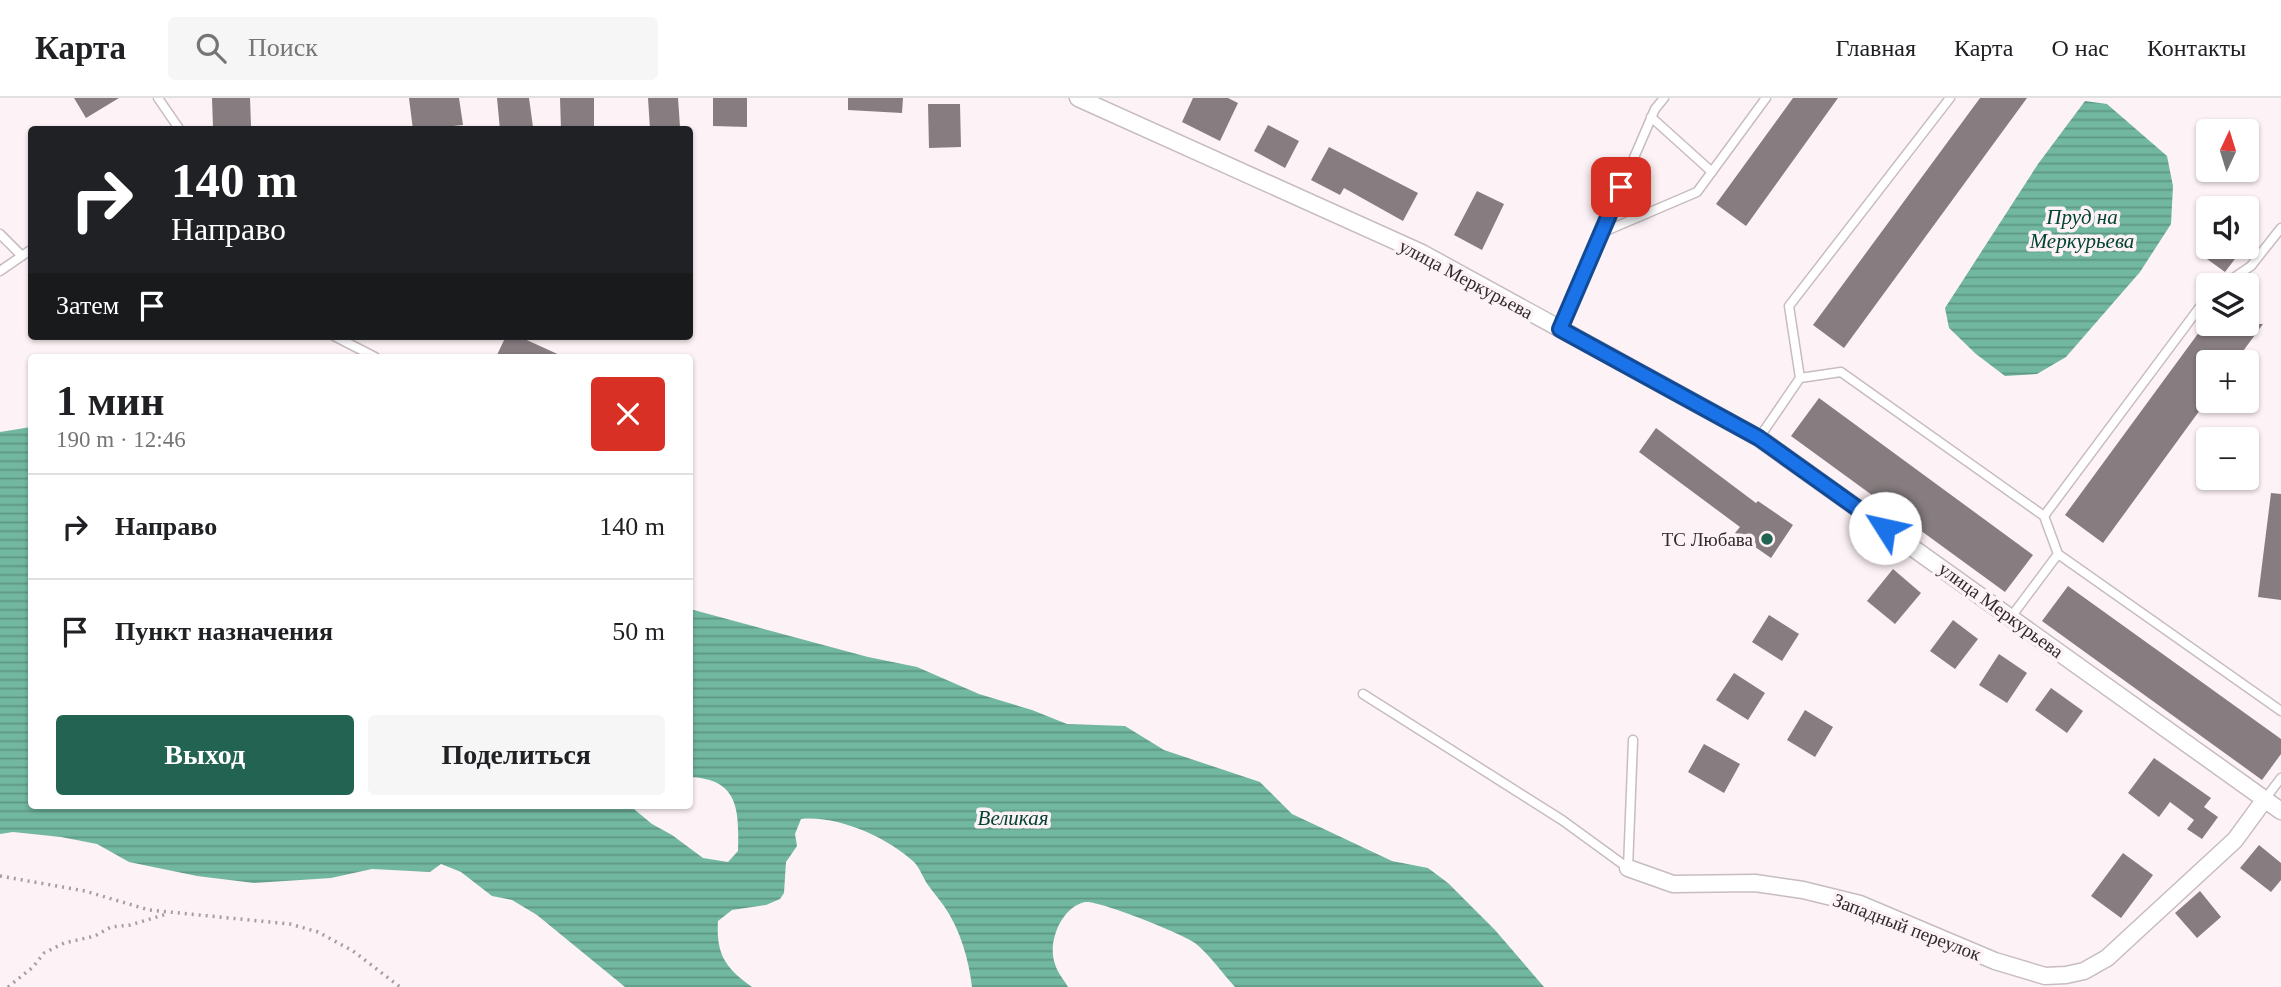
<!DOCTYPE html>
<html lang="ru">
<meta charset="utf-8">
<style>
body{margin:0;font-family:"Times New Roman",serif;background:#f6f6f6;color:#202124;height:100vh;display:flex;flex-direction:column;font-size:26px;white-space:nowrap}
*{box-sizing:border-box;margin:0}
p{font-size:23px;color:#757577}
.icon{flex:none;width:38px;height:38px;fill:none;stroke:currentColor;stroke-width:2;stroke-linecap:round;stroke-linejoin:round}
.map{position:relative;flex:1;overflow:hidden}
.sheet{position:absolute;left:28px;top:256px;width:665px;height:455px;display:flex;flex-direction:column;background:#fff;border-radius:7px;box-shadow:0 2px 5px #0004}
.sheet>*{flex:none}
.banner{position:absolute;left:28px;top:28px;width:665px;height:214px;border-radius:7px;box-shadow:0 2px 5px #0004;background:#202124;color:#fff;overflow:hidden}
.needle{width:46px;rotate:4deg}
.tools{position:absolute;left:2196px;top:21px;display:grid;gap:14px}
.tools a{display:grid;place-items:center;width:63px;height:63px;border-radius:7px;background:#fff;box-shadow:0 2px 5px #0004;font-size:35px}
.pin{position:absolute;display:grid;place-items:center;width:60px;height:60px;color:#fff;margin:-30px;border-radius:14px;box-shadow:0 4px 10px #0006}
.me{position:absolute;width:77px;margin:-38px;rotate:305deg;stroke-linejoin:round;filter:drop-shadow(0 0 5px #0008)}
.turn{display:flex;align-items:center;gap:24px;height:147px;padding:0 28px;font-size:32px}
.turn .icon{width:91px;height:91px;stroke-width:2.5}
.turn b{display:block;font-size:49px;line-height:60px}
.then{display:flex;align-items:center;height:66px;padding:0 28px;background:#0003;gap:14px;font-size:26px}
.round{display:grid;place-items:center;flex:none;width:74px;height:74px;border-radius:7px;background:#f6f6f6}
.summary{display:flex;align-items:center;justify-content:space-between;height:119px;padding:0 28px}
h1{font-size:42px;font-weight:700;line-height:52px}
.primary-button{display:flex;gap:14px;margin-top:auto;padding:14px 28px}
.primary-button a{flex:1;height:80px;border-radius:7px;background:#236351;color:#fff;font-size:28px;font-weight:700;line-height:80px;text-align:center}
.primary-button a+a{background:#f6f6f6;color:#202124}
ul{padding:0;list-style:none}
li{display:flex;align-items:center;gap:21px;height:105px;padding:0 28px;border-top:2px solid #e0e0e0}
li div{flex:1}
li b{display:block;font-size:26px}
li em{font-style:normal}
header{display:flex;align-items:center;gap:42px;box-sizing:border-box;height:98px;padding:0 35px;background:#fff;border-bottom:2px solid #e0e0e0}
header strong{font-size:33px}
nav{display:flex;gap:38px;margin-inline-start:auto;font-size:24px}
.search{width:490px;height:63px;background:#f6f6f6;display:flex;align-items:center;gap:18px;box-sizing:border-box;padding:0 24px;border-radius:7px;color:#757577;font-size:26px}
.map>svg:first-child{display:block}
.water{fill:url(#water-rules)}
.building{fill:#877d80}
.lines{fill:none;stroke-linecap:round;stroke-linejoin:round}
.lane-casing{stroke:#c7bcc0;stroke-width:11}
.street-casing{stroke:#c7bcc0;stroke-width:19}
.path{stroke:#a59d9f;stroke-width:3.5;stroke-dasharray:2 5;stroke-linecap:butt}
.lane{stroke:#fff;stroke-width:8}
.street{stroke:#fff;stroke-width:16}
.route-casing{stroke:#114b97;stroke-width:18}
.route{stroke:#1a73e8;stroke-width:12}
.poi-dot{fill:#236351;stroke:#fdf2f5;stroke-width:2.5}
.labels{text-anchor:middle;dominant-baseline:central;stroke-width:7;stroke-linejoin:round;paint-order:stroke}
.street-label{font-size:19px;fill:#2f2b2c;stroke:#fdf2f5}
.poi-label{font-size:19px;fill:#2f2b2c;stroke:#fdf2f5;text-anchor:end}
.water-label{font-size:21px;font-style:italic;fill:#034334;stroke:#fdf2f5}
</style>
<header>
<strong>Карта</strong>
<div class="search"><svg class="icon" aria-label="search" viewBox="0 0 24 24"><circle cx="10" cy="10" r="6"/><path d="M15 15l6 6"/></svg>Поиск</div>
<nav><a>Главная</a><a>Карта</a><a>О нас</a><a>Контакты</a></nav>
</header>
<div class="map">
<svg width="2281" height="889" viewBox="0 0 2281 889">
<defs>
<pattern id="water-rules" width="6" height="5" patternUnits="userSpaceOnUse" patternTransform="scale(1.75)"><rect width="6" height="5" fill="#72b8a1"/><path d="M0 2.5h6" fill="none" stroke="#5e9683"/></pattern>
</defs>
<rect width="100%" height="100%" fill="#fdf2f5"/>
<path class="water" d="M2085 3 2107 6 2167 58 2173 88 2171 126 2140 174 2066 259 2037 276 2005 278 1976 256 1949 230 1945 210 2038 66Z
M31 329 32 707H629L652 726 672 737 703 760 728 764 738 753C739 712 739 681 690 679V511L868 559 917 569 979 596 1032 612 1067 626 1125 628 1164 652 1260 684 1292 716 1392 763 1428 770 1448 785 1495 832 1544 889H1235C1222 875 1210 857 1195 845 1183 836 1099 802 1085 804 1061 809 1047 845 1055 866 1057 874 1064 882 1068 889H972C969 862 960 831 944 808 939 801 933 794 928 787 923 780 920 770 914 764 887 739 837 717 801 721L795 736 797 748 786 764 784 795 780 801 766 807 732 812 718 823C716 856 725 870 752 889H625L537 817 512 802 492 798 461 774 441 766 430 774 372 771 331 780 254 785 197 778 129 764 97 746 61 739 13 734 0 736V334Z"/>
<path class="building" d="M74 0H119L86 20Z
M212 0H250L251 28 213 29Z
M409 0H459L463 27 413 32Z
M497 0H529L533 29 500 32Z
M560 0H594V32H561Z
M648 0H678L680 29 650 31Z
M713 0H747V29L713 28Z
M848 0H903L902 15 848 12Z
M1193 0H1228L1238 5 1220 43 1182 24Z
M1793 0H1838L1746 128 1716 106Z
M1980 0H2027L1844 250 1813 227Z
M928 6H960L961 49 929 50Z
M1268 27 1299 43 1285 70 1254 53Z
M1329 49 1418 95 1403 123 1344 90 1340 97 1311 82Z
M1477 93 1504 106 1482 152 1454 137Z
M2216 149H2244L2225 174 2207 161Z
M2205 226H2263L2235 264H2208V301L2103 445 2065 417Z
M506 238H518L564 259H496Z
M1819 300 2033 457 2005 494 1791 338Z
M1656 330 1756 405 1758 403 1793 427 1771 460 1735 435 1740 429 1639 354Z
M2271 395 2281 396V502L2258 499Z
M1893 471 1921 495 1895 526 1867 503Z
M2068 488 2281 641V656L2262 682 2042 523Z
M1769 517 1799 536 1782 563 1752 544Z
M1953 522 1978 541 1955 571 1930 553Z
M1999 556 2027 575 2007 605 1979 587Z
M1734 575 1765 595 1748 622 1716 602Z
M2051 590 2083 613 2067 635 2035 612Z
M1805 612 1833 629 1815 659 1787 642Z
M1704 646 1740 666 1724 695 1688 674Z
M2154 660 2211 700 2204 709 2218 719 2202 741 2187 731 2194 722 2170 704 2159 719 2128 695Z
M2259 747 2281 765V782L2271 794 2240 770Z
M2123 755 2153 777 2121 820 2091 798Z
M2200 793 2221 819 2197 840 2175 815Z"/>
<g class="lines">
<g class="lane-casing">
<path id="lane" d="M158 0 180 32
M1651 19 1712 74
M1601 135 1697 94 1766 0
M0 136 22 158
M0 173 32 151
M2223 187 2251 168 2281 130
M1560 231 1655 11 1664 0
M334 238 375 259
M1800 280 1841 274 2044 418
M1759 340 1800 280 1789 208 1950 0
M2058 456 2281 613
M2011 519 2058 456 2044 418 2208 198
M1363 596 1562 722 1628 770
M2265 701 2281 680
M1628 770 1633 642"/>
</g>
<g class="street-casing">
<path id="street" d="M1078 0 1422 155 1759 340 2281 713
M1628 770 1673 786 1755 785 1803 792 1860 806 1995 863 2045 878 2066 877 2084 873 2107 860 2235 742 2265 701"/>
</g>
<path class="path" d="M0 778 85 793 149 812 290 826 318 834 353 853 400 889
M8 889 33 869 44 855 64 845 95 838 111 829 130 827 167 816"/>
<use href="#lane" class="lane"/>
<use href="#street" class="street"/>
</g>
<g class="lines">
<g class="route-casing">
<path id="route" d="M1621 89 1560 231 1759 340 1885 430"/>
</g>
<use href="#route" class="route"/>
</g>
<circle class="poi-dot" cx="1767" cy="441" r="7"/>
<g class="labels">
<g class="street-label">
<text transform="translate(1466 181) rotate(28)">улица Меркурьева</text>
<text transform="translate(2001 512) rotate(36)">улица Меркурьева</text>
<text transform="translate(1907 829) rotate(21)">Западный переулок</text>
</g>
<g class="poi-label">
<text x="1753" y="441">ТС Любава</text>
</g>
<g class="water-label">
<text x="2082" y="119">Пруд на<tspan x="2082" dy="24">Меркурьева</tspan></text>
<text x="1013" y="720">Великая</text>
</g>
</g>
</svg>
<div class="tools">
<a><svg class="needle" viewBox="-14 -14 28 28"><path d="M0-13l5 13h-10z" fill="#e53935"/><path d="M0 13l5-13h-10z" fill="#757577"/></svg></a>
<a><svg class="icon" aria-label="sound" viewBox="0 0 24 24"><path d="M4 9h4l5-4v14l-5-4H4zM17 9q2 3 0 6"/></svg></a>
<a><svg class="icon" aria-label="layers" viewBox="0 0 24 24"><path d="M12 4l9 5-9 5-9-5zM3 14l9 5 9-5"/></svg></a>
<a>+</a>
<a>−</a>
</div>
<div class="pin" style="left:1621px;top:89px;background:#d93025"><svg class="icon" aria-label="arrive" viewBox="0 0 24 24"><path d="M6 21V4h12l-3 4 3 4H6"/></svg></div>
<svg class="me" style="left:1885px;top:430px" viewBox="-20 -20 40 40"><circle r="19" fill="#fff"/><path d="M0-13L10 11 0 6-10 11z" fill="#1a73e8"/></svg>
<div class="banner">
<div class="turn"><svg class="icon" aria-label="right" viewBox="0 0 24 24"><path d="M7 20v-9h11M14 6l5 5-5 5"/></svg><div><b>140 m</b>Направо</div></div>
<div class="then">Затем<svg class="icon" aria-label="arrive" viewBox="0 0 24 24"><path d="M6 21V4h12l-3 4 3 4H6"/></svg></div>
</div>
<section class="sheet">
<div class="summary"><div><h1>1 мин</h1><p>190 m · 12:46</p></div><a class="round" style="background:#d93025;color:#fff"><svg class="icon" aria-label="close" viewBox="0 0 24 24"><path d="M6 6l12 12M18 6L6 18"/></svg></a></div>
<ul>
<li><svg class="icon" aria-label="right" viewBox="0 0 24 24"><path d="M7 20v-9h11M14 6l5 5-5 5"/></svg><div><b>Направо</b></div><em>140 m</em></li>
<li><svg class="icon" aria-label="arrive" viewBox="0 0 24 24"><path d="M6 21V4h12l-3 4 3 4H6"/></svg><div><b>Пункт назначения</b></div><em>50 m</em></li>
</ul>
<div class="primary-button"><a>Выход</a><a>Поделиться</a></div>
</section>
</div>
